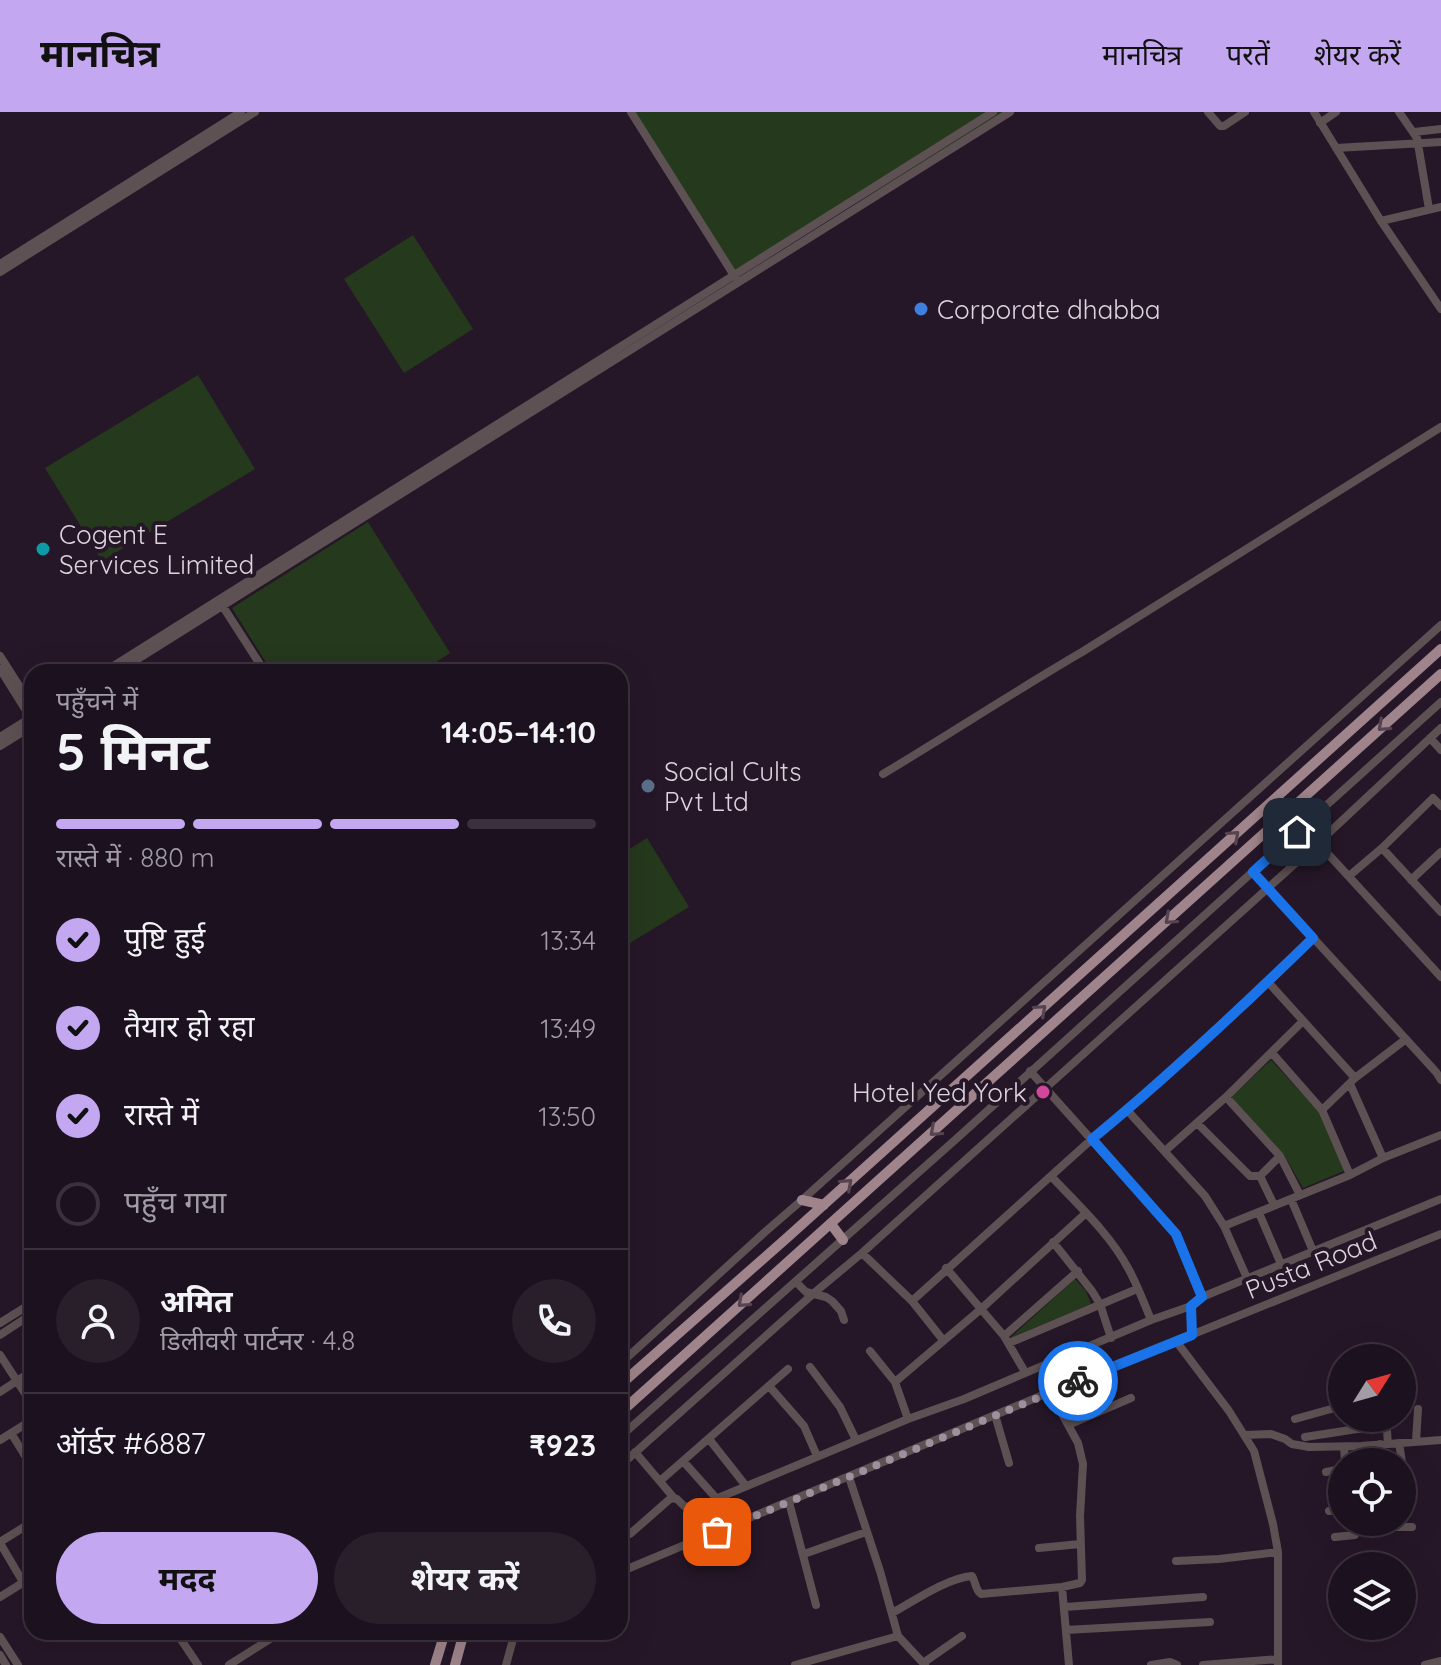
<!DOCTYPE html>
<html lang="hi">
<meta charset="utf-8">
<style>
:root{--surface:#1c111e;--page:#291f2b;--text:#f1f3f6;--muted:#a09da4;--line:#3a313c;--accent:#c4a7f1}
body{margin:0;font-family:Quicksand,"Noto Sans Devanagari",sans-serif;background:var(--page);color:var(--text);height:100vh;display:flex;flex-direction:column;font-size:30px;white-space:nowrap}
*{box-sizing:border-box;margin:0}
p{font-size:26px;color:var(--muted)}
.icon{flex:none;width:44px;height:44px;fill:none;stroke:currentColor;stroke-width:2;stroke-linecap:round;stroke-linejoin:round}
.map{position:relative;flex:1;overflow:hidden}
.panel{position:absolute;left:24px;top:552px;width:604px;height:976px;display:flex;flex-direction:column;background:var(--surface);border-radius:24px;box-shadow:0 8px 32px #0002,0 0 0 2px var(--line)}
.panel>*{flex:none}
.needle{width:52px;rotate:53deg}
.controls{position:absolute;left:1328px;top:1232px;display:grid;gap:16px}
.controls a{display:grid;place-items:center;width:88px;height:88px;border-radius:50%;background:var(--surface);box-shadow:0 8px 32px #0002,0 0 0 2px var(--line);font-size:40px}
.pin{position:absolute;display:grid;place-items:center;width:68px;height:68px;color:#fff;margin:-34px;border-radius:16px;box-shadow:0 4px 12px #0006}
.courier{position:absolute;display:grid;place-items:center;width:80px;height:80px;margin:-40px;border:6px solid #1a73e8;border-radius:50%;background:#fff;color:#222;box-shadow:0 2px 10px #0007}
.summary em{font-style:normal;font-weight:700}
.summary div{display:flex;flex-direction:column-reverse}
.summary{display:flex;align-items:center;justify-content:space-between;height:136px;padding:0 32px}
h1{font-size:52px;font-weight:700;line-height:60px}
.bar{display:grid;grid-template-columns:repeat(4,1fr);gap:12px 8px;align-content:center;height:96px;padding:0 32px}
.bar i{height:10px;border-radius:6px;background:var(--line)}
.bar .on{background:var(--accent)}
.bar p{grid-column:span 4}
.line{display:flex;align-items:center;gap:20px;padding:0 32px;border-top:2px solid var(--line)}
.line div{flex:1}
.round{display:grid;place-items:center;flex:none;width:84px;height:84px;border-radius:42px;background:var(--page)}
ol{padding:0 32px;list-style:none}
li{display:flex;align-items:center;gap:24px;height:88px}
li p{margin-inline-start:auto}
li .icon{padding:8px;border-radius:50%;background:var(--accent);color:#111;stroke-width:4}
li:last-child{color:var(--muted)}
li i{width:44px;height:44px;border:4px solid var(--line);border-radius:50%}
.button{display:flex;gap:16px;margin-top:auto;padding:16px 32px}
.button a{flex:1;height:92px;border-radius:48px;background:var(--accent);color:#111;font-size:32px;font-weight:700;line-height:92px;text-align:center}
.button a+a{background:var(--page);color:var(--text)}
header{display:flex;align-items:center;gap:48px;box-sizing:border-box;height:112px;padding:0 40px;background:var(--accent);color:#111}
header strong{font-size:38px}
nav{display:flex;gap:44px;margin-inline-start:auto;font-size:28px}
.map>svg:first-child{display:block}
</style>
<header>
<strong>मानचित्र</strong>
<nav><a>मानचित्र</a><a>परतें</a><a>शेयर करें</a></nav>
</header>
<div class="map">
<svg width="1441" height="1553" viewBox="0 0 1441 1553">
<rect width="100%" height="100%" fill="#261728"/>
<!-- green -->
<path fill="#25391d" d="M631,0h379l-276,163z
M413,123l60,94 -69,44 -60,-94z
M198,263l57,94 -153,92 -57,-93z
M368,410l82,131 -29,19h-149l-40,-64z
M647,726l42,69 -69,42v-94z
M1271,948l50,54 23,57 -41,17 -19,-33 -53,-58z
M1075,1167l11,12 5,13 -81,34z"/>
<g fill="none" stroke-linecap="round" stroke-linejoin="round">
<!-- minor -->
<path stroke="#5e5154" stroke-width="8" d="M631,0l104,165
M1208,0l12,14h4l21,-14
M1314,0l67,109 60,88
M1399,0l18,26 12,71
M1320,11l16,-11
M1414,20l27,-3
M1336,36l105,-6
M1381,109l60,-14
M0,152l241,-152
M0,160l255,-160
M220,490l45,70
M0,544l32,50
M0,557l32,51
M104,560l889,-560
M117,560l893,-560
M0,625l32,-20
M1430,626l11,12
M0,634l32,-20
M883,662c67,-40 132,-83 199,-122l359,-225
M1318,731l123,134
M1382,736l59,64
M1253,760l183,200 5,8
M1349,764l33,-28 51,-50 8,8
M1411,768l30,-28
M1268,870l87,96
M1272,941l50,57 28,65
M1030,959l146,163 26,63
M1350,972l33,74
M1226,985l54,59 20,39
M1127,998l78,86 19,30 23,52
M1322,998l33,-32 51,-39
M1197,1011l53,53h10l20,-20
M1165,1039l61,-54 77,-76
M1051,1064c27,29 58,57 77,92 9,16 16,35 23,52
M1260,1064l14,29
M1291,1087l22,52
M1259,1101l22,51
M1224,1114l126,-51 33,-17 58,-23
M1053,1130l39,49 8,13 11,34
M862,1141l50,48 31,39
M946,1156l58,68 21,36
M796,1170l10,10 20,5 6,4 9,10 3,9
M912,1189l180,-162 35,-29 141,-128 45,-44
M0,1211l32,-20
M0,1223l32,-21
M1192,1223l-1,-29 11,-9 239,-98
M1004,1224l74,-65
M1176,1229l53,70 25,40 19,73 5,28v113
M1009,1231l128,-54
M870,1239l25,31 13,37
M0,1243l32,49
M620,1252l145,-132 37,-32 639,-575
M810,1255l30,40 16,33
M895,1270l86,-73 105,-96
M769,1274l35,40 13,30
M0,1280l32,-21
M995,1303l14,48
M1386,1306l2,26
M1295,1307l47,-13
M1068,1313l63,-27
M11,1321l21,34
M1245,1323l26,-1 14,5 7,5 17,3 52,-1 80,-6
M620,1325l335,-297 486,-438
M1305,1325l52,-8 30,-1
M709,1327l37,47
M0,1328l32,-20
M1416,1329l2,-32
M1399,1331l3,19
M1380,1332v18
M1366,1334v16
M1344,1335l1,15
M635,1340l39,46
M683,1349l33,37
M1402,1353l2,12 -2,3
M620,1354l194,-173 48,-40 456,-410 123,-115
M1326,1360l16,-3
M849,1365l31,94 18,65 27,29
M660,1369l128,-112
M789,1390l27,103
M1402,1394h7
M1329,1399l13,-2
M1369,1410l2,4 2,1h39
M620,1422h10l41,-36 6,1 7,7 10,2 214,-89 56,-20 187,-79 40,-14
M1335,1425l20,-2 2,-4v-9
M0,1430l32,-20
M0,1431l23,39
M1039,1436l41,-4
M804,1442l62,-22
M1176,1449l43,-2 59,-7
M620,1460l430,-180 391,-158
M1062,1475l7,78
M0,1485l32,-20
M1065,1495l138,-10
M892,1501c22,-12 55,-35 80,-37 4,6 3,14 9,18l81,-7 18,-4 2,-3 -2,-64 3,-52 -5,-21 -28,-51
M1066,1518l144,-8
M176,1520l22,33
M0,1525l18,28
M0,1543l6,10
M923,1551l39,-27
M229,1553l52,-33
M506,1553l9,-33
M795,1553l103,-29
M1151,1553l19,-3 7,3
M1203,1553l75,-6
M1425,1553l16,-4"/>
<!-- major -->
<path stroke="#9f858b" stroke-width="10" d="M802,1088l22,5
M831,1112l12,16
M620,1273l169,-149 652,-587
M620,1301l821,-739
M435,1553l10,-33
M455,1553l9,-33"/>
</g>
<!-- one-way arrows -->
<defs><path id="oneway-chevron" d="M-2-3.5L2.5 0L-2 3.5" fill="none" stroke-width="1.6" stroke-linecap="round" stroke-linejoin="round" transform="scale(2)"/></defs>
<g stroke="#564350">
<use href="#oneway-chevron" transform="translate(1383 614) rotate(138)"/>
<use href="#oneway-chevron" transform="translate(1234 724) rotate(-42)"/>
<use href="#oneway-chevron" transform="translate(1170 807) rotate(138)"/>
<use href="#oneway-chevron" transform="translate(1041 898) rotate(-42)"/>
<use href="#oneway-chevron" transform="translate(935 1019) rotate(138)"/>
<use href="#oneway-chevron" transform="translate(847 1072) rotate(-42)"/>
<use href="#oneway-chevron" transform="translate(743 1190) rotate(138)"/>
</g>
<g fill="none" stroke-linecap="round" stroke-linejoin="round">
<!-- done -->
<path stroke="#9d919e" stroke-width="8" stroke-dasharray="0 14.4" d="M717,1420l361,-151"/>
<!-- route -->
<path stroke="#1a73e8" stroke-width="10" d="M1078,1269l114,-46 -1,-29 11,-9 -26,-63 -84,-95c77,-63 150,-132 221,-201l-60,-66 44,-40"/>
</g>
<!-- markers -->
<circle fill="#3f7fe0" stroke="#261728" stroke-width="3" cx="921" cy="197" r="8"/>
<circle fill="#0f9aa8" stroke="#261728" stroke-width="3" cx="43" cy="437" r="8"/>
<circle fill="#5c6f8a" stroke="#261728" stroke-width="3" cx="648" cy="674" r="8"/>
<circle fill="#d1479c" stroke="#261728" stroke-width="3" cx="1043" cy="980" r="8"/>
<g text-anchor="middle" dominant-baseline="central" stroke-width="8" stroke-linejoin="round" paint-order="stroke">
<!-- poi labels -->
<g font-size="26" fill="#ddd3de" stroke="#261728" text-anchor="start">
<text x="937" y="197">Corporate dhabba</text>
<text x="59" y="422">Cogent E<tspan x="59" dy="30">Services Limited</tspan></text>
<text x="664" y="659">Social Cults<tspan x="664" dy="30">Pvt Ltd</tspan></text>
<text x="1027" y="980" text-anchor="end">Hotel Yed York</text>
</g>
<!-- street labels -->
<g font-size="26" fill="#ddd3de" stroke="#261728">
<text transform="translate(1311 1153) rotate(-22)">Pusta Road</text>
</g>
</g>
</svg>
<div class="controls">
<a><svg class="needle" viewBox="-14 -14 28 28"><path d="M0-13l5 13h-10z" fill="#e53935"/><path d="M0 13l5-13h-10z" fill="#a09da4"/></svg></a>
<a><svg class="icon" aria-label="locate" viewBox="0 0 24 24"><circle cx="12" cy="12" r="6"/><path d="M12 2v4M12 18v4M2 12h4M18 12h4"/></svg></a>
<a><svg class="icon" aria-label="layers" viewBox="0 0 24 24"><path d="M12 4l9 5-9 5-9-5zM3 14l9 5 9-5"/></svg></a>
</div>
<div class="pin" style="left:717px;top:1420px;background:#ea580c"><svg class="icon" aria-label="bag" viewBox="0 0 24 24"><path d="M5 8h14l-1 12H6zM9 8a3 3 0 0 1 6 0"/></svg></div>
<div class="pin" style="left:1297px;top:720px;background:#1f2937"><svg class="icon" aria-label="home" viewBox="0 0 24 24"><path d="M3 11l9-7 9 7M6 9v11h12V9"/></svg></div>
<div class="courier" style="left:1078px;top:1269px"><svg class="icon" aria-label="bike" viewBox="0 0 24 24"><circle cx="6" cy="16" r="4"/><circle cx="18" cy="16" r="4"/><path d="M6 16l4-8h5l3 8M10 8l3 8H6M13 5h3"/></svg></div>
<section class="panel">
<div class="summary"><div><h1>5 मिनट</h1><p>पहुँचने में</p></div><em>14:05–14:10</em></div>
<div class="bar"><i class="on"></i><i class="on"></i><i class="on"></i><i></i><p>रास्ते में · 880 m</p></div>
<ol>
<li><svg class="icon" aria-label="check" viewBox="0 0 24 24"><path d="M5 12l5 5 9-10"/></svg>पुष्टि हुई<p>13:34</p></li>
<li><svg class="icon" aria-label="check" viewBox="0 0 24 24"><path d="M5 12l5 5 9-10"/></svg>तैयार हो रहा<p>13:49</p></li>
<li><svg class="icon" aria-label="check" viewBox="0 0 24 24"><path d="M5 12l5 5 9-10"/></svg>रास्ते में<p>13:50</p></li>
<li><i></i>पहुँच गया</li>
</ol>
<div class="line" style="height:144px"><a class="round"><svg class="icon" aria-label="person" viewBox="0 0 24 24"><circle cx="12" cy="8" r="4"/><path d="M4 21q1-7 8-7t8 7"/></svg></a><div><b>अमित</b><p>डिलीवरी पार्टनर · 4.8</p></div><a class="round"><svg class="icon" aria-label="phone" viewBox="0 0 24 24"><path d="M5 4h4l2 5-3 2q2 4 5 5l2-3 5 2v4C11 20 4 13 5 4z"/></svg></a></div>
<div class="line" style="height:104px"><div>ऑर्डर #6887</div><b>₹923</b></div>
<div class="button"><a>मदद</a><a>शेयर करें</a></div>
</section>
</div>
